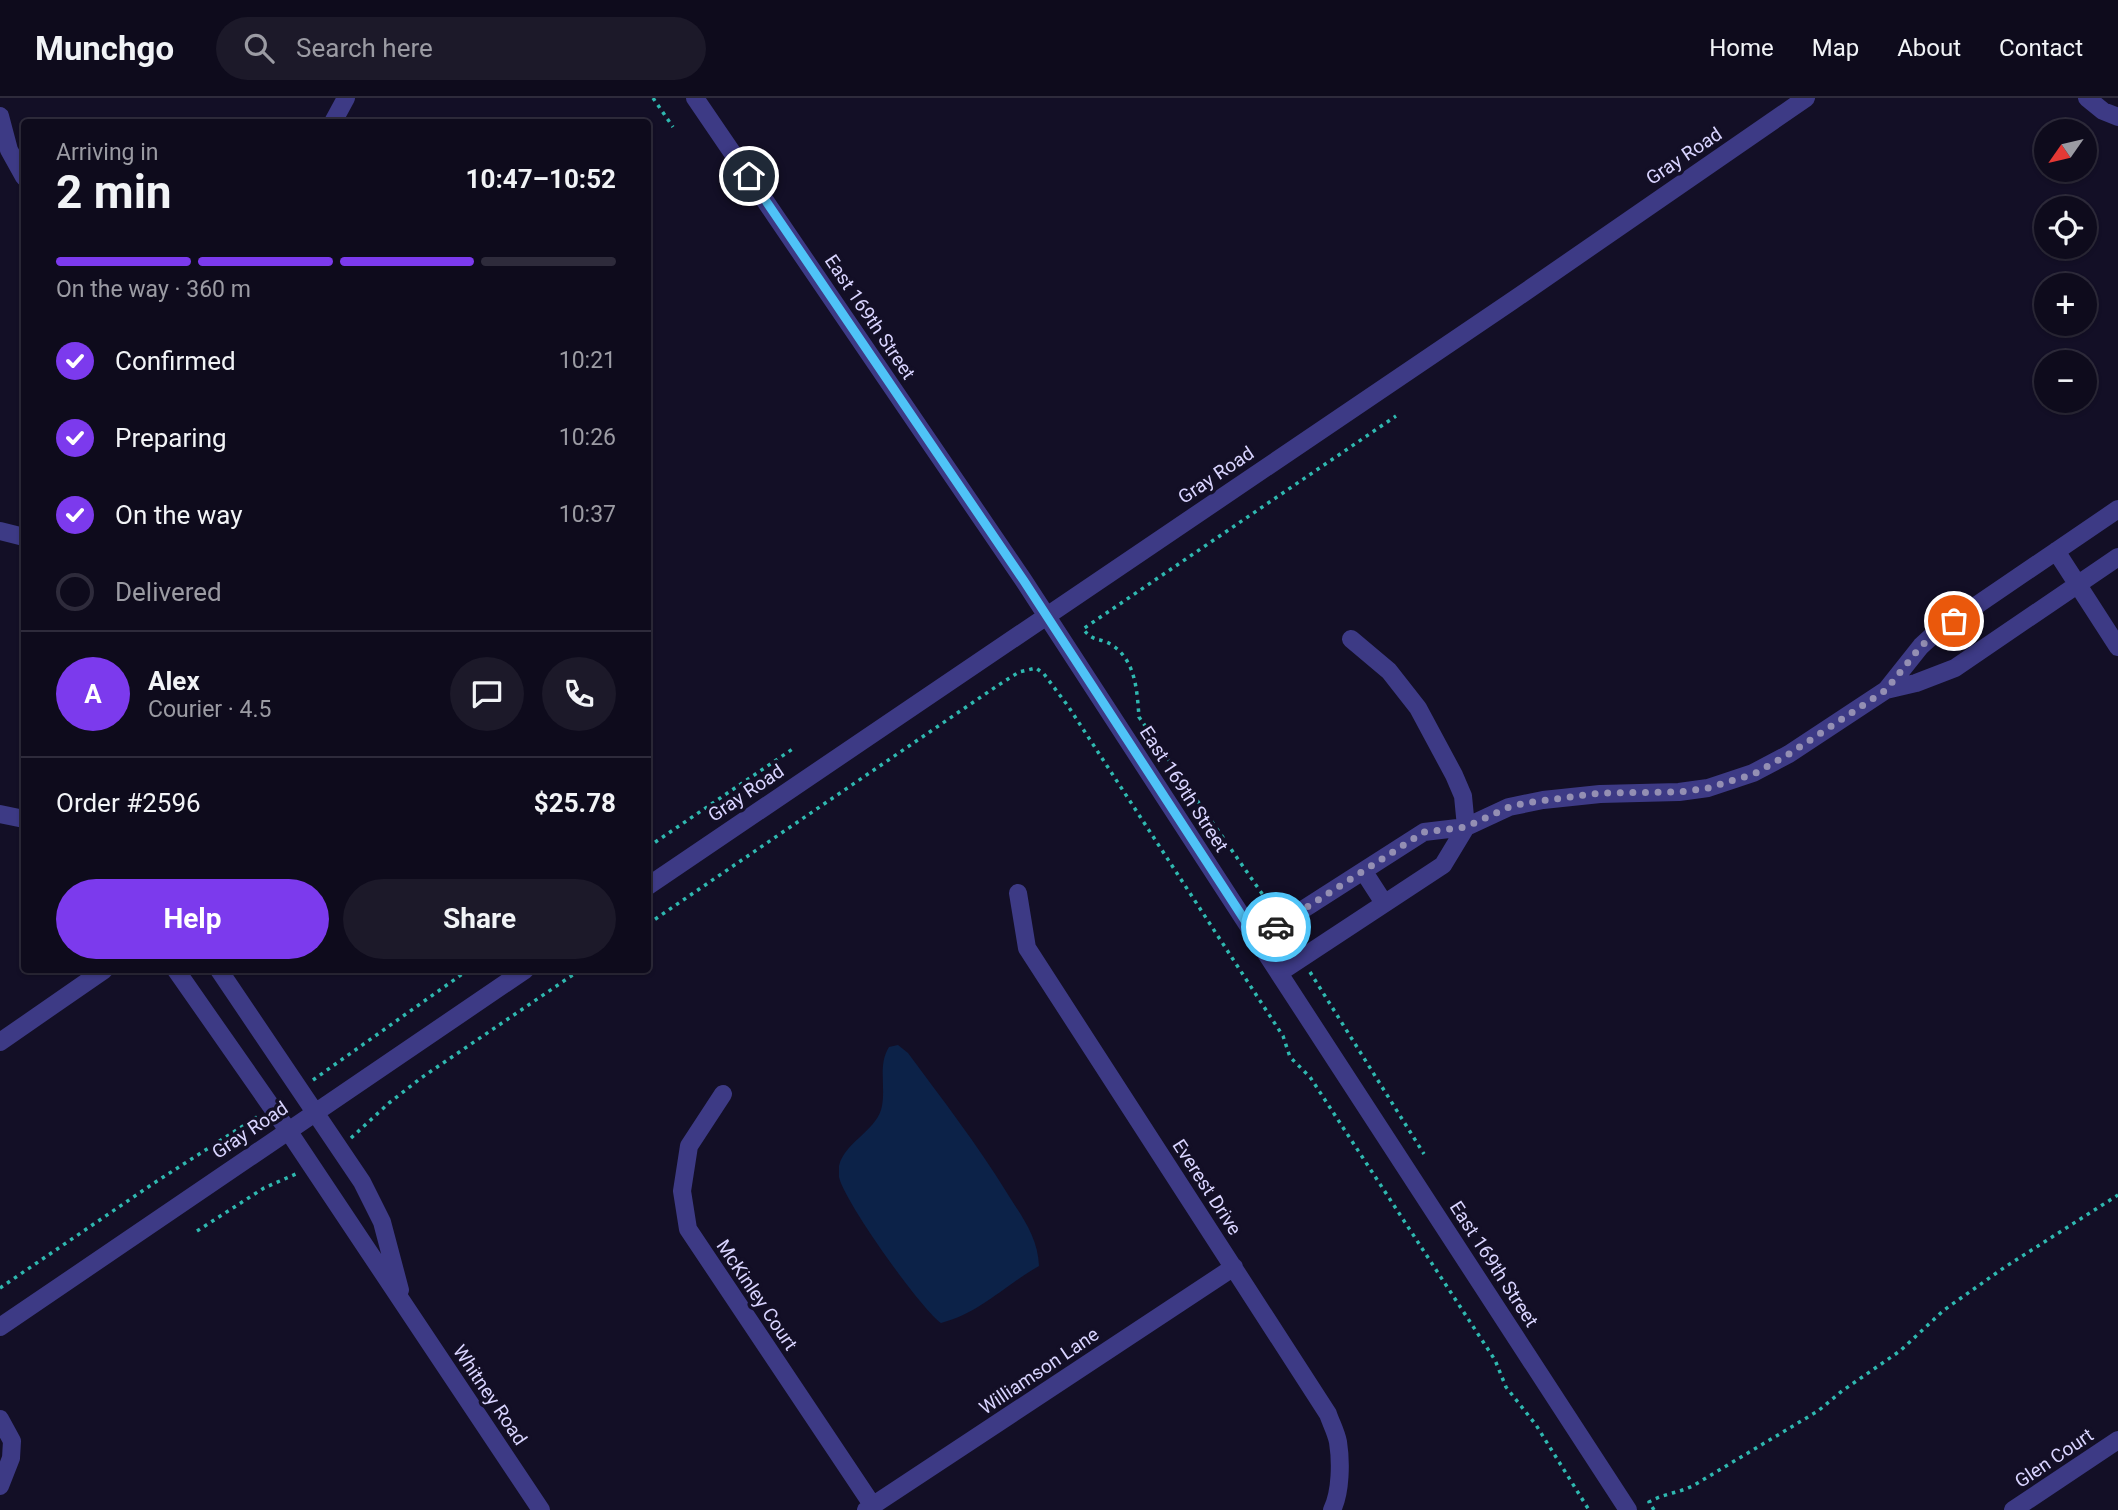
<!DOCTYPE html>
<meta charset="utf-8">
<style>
:root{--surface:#0e0b1c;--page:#1c1929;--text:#f1f3f6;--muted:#9b9ba3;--line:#2e2b3b;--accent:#7c3aed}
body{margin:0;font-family:Roboto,sans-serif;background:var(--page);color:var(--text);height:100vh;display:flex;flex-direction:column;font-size:26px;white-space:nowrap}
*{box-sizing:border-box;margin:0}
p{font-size:23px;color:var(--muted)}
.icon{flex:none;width:38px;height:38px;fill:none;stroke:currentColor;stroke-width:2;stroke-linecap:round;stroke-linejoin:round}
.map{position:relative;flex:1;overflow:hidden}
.sheet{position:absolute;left:21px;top:21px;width:630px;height:854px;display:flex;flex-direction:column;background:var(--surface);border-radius:7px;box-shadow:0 2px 5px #0004,0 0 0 2px var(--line)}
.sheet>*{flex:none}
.needle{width:46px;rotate:236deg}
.controls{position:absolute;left:2034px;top:21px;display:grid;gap:14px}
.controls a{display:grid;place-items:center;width:63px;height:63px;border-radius:50%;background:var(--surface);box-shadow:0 2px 5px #0004,0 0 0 2px var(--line);font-size:35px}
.pin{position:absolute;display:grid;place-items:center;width:60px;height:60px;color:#fff;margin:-30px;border:4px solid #fff;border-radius:50%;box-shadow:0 2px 7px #0007}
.courier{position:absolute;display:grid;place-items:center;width:70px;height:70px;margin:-35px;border:5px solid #4fc3f7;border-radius:50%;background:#fff;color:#222;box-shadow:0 2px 9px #0007}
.overview em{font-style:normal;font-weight:700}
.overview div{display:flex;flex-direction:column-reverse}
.overview{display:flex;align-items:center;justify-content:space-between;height:119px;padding:0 35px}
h1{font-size:46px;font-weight:700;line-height:52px}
.bar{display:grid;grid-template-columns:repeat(4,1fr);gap:10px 7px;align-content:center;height:84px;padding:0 35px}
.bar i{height:9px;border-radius:5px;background:var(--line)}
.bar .selected{background:var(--accent)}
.bar p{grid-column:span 4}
.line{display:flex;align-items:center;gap:18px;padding:0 35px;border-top:2px solid var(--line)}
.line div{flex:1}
.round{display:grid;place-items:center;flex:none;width:74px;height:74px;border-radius:37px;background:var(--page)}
ol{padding:0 35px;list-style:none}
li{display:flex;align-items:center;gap:21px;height:77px}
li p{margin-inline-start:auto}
li .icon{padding:7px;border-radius:50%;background:var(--accent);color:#fff;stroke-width:4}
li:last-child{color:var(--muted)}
li i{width:38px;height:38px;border:4px solid var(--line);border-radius:50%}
.primary-button{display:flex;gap:14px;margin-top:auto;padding:14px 35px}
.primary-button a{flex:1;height:80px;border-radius:42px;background:var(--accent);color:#fff;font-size:28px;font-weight:700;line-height:80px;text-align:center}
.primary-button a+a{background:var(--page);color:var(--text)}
header{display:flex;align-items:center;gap:42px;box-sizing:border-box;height:98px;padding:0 35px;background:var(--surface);border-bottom:2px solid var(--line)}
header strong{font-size:33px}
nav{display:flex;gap:38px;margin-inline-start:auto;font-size:24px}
.search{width:490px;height:63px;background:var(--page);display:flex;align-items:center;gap:18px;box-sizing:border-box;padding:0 24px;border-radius:38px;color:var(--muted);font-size:26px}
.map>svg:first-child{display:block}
</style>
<header>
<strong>Munchgo</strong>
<div class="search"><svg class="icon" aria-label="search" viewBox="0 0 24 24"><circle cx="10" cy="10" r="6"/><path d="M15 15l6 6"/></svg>Search here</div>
<nav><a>Home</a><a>Map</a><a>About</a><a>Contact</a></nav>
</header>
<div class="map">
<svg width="2118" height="1412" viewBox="0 0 2118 1412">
<rect width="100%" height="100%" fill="#130f26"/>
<!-- water -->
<path fill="#0c2248" d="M898,947l10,8c34,46 69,91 99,140 15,24 31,44 32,73 -34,19 -59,47 -98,57 -21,-15 -97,-122 -102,-146 0,-1 0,-10 0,-11 5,-23 35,-34 42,-56 6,-21 -4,-44 8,-63z"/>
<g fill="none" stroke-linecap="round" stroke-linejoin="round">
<!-- path -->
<path stroke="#2fb8b0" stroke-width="3.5" stroke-dasharray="3.5 5" stroke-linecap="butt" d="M653,0l20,29
M648,749l146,-99
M1272,810l-133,-191c-2,-26 -3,-56 -27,-72 -12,-8 -18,-2 -29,-16l313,-213
M648,826l349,-238 22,-14 17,-4 8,6 24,32 215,330 7,21 20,20 185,283 11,27 30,38 53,85
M1310,874l114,182
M313,982l155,-110
M351,1040l38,-35 32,-25 159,-108
M197,1133l67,-43 34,-15
M0,1190l154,-105 103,-66
M1654,1412l-5,-8c15,-9 32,-9 47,-18l122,-73 24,-20 58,-40 44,-41 61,-43 113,-72"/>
<!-- minor -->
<path stroke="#3d3a85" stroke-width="18" d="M695,0l329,483 604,929
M2087,0l16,13 15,6
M0,18l9,34 15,27
M333,24l13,-24
M0,433l24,6
M2056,453l62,96
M1886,592l30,-7 39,-15 163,-111
M0,716l24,5
M1364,774l20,31
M648,788l864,-585 294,-203
M1018,795l9,55 301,466c3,9 8,18 10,28 3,19 3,50 -6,68
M1257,841l167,-107 42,-5 43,-20 34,-7 57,-6 79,-2 29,-4 45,-15 36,-19 97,-64 35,-44 12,-11 185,-126
M176,872l111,159 254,381
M219,872l143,212 20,40 18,68
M1279,875l164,-108 23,-38 -3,-31 -9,-21 -36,-67 -29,-37 -38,-32
M0,944l104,-72
M723,996l-34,52 -7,45 6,38 185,277
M0,1229l525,-357
M0,1321l12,22 -1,17 -11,28
M866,1412l368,-243
M2013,1412l105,-70"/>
</g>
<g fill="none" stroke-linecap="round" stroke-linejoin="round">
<!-- done -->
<path stroke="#948fb3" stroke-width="7" stroke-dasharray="0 12.6" d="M1276,829l148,-95 42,-5 43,-20 16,-4 75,-10 79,-1 29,-4 46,-14 35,-20 97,-64 35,-44 33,-25"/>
<!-- route -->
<path stroke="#4fc3f7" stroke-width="9" d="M749,78l275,405 233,358 19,-12"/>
</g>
<g text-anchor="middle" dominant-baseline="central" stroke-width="7" stroke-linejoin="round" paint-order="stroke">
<!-- street labels -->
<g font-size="19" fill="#d9d4ff" stroke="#130f26">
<text transform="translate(1684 58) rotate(-34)">Gray Road</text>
<text transform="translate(870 219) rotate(56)">East 169th Street</text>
<text transform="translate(1216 377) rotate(-34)">Gray Road</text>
<text transform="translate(1184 691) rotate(57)">East 169th Street</text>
<text transform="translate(746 695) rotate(-34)">Gray Road</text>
<text transform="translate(250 1032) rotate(-34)">Gray Road</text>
<text transform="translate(1207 1089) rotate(57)">Everest Drive</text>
<text transform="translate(1494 1166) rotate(57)">East 169th Street</text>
<text transform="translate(757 1197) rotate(56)">McKinley Court</text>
<text transform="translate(1039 1273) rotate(-34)">Williamson Lane</text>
<text transform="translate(490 1297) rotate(56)">Whitney Road</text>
<text transform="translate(2054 1360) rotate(-34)">Glen Court</text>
</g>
</g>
</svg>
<div class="controls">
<a><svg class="needle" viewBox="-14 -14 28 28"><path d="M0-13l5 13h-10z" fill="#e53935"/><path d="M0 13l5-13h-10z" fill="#9b9ba3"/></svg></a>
<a><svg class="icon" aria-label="locate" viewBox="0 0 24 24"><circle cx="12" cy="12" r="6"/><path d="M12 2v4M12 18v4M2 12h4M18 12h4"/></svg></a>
<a>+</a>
<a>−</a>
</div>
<div class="pin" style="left:1954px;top:523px;background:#ea580c"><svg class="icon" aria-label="bag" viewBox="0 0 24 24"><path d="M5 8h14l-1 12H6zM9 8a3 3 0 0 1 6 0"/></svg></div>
<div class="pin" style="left:749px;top:78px;background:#1f2937"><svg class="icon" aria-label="home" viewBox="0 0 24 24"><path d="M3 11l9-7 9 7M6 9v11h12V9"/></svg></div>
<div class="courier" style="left:1276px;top:829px"><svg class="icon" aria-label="car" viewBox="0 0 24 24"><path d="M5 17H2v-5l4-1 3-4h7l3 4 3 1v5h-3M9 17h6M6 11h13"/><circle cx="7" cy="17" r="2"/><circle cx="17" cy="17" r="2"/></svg></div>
<section class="sheet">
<div class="overview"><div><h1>2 min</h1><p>Arriving in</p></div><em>10:47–10:52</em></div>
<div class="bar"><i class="selected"></i><i class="selected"></i><i class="selected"></i><i></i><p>On the way · 360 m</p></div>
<ol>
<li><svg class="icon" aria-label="check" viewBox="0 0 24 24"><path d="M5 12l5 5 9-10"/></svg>Confirmed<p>10:21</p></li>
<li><svg class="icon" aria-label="check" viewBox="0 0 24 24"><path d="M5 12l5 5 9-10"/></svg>Preparing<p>10:26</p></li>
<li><svg class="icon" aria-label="check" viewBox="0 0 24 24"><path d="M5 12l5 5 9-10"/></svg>On the way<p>10:37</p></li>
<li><i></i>Delivered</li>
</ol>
<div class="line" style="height:126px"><b class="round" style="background:var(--accent);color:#fff">A</b><div><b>Alex</b><p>Courier · 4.5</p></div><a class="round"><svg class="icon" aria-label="chat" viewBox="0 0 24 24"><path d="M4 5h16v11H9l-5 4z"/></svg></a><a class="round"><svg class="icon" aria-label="phone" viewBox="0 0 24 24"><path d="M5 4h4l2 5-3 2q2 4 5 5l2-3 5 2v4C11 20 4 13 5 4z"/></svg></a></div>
<div class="line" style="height:91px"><div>Order #2596</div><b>$25.78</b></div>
<div class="primary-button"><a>Help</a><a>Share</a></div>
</section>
</div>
